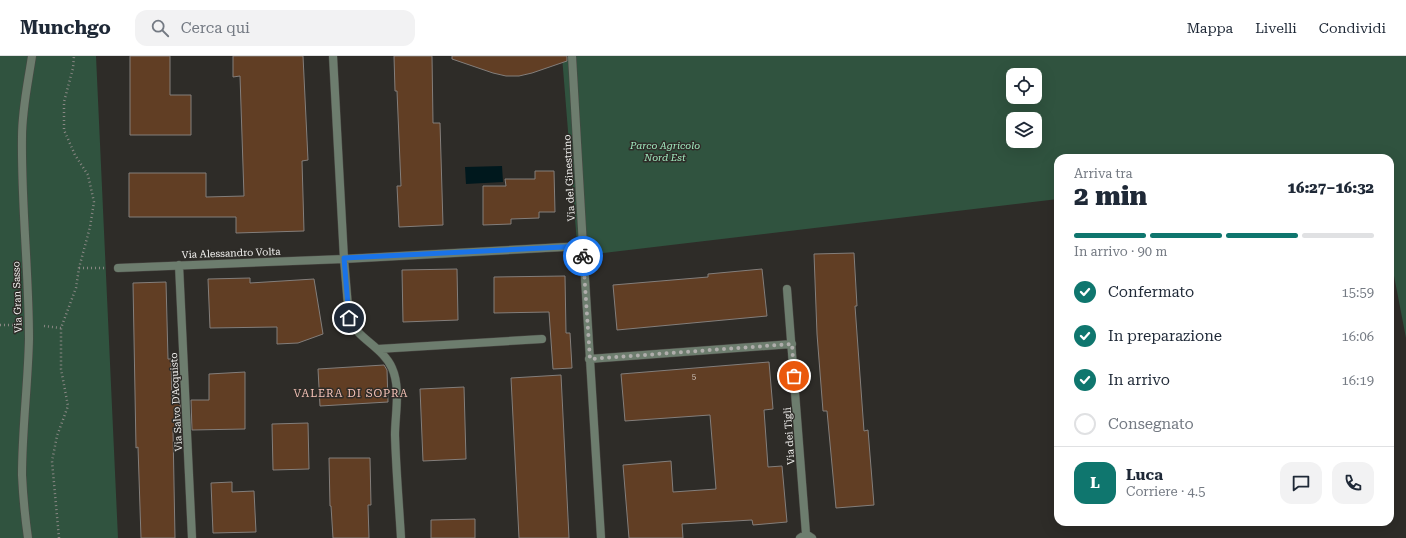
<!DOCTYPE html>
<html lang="it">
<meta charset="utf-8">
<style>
:root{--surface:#fff;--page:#f2f2f3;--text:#1f2937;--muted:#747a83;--line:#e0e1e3;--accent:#0f766e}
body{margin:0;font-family:"Roboto Serif",serif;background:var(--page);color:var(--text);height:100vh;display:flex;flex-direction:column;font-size:15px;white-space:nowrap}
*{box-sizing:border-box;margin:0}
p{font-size:13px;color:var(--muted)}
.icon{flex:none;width:22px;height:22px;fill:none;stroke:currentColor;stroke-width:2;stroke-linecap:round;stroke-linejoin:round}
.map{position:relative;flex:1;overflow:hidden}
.panel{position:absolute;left:1054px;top:98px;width:340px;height:372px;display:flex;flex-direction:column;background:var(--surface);border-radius:12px;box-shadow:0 4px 16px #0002}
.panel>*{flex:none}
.tools{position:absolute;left:1006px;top:12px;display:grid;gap:8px}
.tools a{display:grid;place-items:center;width:36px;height:36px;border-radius:8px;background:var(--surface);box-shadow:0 4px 16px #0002;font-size:20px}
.pin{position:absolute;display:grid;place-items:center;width:34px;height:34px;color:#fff;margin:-17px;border:2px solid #fff;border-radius:50%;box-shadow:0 1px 4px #0007}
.courier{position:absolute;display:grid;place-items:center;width:40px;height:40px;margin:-20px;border:3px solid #1a73e8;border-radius:50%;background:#fff;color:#222;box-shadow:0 1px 5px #0007}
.overview em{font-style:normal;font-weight:800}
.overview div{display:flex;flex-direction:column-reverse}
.overview{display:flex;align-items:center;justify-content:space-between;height:68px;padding:0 20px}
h1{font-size:26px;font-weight:800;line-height:30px}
.bar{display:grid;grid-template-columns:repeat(4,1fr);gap:6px 4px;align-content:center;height:48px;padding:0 20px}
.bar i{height:5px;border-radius:3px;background:var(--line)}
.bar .current{background:var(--accent)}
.bar p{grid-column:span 4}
.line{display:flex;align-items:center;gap:10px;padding:0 20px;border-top:1px solid var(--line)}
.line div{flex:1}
.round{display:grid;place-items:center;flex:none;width:42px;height:42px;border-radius:12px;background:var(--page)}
ol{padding:0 20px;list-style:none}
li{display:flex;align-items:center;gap:12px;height:44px}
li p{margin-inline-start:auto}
li .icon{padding:4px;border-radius:50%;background:var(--accent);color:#fff;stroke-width:4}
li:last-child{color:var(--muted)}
li i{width:22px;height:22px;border:2px solid var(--line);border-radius:50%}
header{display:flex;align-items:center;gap:24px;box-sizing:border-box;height:56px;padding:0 20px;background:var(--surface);border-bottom:1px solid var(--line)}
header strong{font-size:19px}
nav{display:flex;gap:22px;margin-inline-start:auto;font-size:14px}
.search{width:280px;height:36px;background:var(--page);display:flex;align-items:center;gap:10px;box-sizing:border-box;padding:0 14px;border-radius:12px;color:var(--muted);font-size:15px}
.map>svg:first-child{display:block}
</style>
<header>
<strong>Munchgo</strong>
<div class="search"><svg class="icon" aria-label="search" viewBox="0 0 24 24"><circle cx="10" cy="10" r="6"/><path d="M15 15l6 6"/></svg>Cerca qui</div>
<nav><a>Mappa</a><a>Livelli</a><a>Condividi</a></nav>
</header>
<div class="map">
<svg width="1406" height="482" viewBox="0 0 1406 482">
<rect width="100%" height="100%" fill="#2e2c28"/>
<!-- green -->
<path fill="#30533f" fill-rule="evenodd" d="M0,0h96l22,482h-118z
M562,0h844v282l-16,-83v-97h-332v41l-480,57zM1013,19h22v22h-22zM1013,63h22v22h-22z"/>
<!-- water -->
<path fill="#00181d" d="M502,110l1,16 -37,2 -1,-17z"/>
<!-- building -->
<path fill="#613e24" stroke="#837e7b" d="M130,0h40v39h21v40h-61z
M233,0h70l5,104 -6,1 2,70 -68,2v-16h-107v-44h77v24l38,-1 -4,-120 -7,1z
M394,0h38l1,67h7l3,102 -44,2 -2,-41h4l-4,-95h-2z
M452,0h115v5l-35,12 -13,3h-13l-13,-3 -41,-14z
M535,115h19l1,41h-16v6l-28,1v5l-28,1v-39h23l-1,-7h30z
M854,197l3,53h-2l9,125 4,-1 6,75 -38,3 -9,-97h-4l-6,-77 -3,-80z
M457,213l1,51 -55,2 -1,-52z
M762,213l5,47 -150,14 -4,-45 95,-8v-3z
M565,220l1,57h4l2,35 -19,1 -4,-57 -55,1v-36z
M250,222v5l64,-4 9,55 -25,9 -21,1v-17l-67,1 -2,-49z
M166,226l2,77h3l1,41h8l1,30h-8l2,108h-34l-3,-91 -2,1 -3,-165z
M769,306l4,47 -9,1 4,57 14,-1 5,56 -34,3 -1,-5 -70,4 1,14h-54l-6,-73 48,-4 2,31 43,-3 -6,-74 -85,6 -4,-47z
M384,309l3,5 1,32 -68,4 -2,-37z
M245,316v57l-53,1 -1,-30h18v-26z
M561,319l8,163h-50l-8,-160z
M464,331l2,72 -43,2 -3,-72z
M308,367l1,46 -36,1 -1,-46z
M329,402h41l1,47h-3l1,33h-36l-2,-32h-1z
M232,426v10l22,-1 2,41 -43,1 -2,-50z
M475,463v19h-44v-18z"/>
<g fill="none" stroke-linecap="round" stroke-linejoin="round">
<defs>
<path id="minor" d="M333,0l11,203 5,59c7,20 34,29 43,50 9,20 3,46 3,67 1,34 4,69 6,103
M572,0l11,190 18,292
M179,209l13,273
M118,212l226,-9 239,-13
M787,233l19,245
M378,293l164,-10
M589,303l203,-15
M28,482c-3,-21 -5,-42 -6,-63 0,-45 6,-91 7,-136 0,-67 -8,-135 -7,-202 0,-28 6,-54 10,-81
M800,482l6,-4 6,4"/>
</defs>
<!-- minor casing -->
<use href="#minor" stroke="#4a4844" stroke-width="9"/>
<!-- path -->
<path stroke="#898784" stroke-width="2.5" stroke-dasharray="1 3" stroke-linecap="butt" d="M79,212h25
M0,269h13
M44,270l17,2
M59,482l-7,-77 5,-25 11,-30 -7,-37v-41l15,-40 3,-20 11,-41 4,-25 -6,-27 -13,-20 -11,-25v-28l9,-34 1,-12"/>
<!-- minor -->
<use href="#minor" stroke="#6d7d6e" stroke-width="8"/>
</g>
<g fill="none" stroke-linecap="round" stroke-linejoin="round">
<!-- done -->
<path stroke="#afadab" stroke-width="4" stroke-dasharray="0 7.2" d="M583,200l7,103 202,-15 2,32"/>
<!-- route -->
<path stroke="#1a73e8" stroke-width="5" d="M349,262l-5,-60 239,-12v10"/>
</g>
<g text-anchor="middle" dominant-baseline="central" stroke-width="3" stroke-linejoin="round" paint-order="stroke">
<!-- number labels -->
<g font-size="8" fill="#cfc6be">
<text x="694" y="320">5</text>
</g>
<!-- park labels -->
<g font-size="10" font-style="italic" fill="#a2ebc0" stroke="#2e2c28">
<text x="665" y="89">Parco Agricolo<tspan x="665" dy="12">Nord Est</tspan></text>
</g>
<!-- street labels -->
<g font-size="10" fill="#f4f3f1" stroke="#2e2c28">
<text transform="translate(569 122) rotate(-93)">Via del Ginestrino</text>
<text transform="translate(231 197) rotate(-2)">Via Alessandro Volta</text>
<text transform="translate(17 241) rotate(-92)">Via Gran Sasso</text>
<text transform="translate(176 346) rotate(-93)">Via Salvo D'Acquisto</text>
<text transform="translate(789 380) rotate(-94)">Via dei Tigli</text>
</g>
<!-- neighbourhood labels -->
<g font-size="11" letter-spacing="1" fill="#f6c3b8" stroke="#2e2c28">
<text x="351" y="337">VALERA DI SOPRA</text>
</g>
</g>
</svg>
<div class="tools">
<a><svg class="icon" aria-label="locate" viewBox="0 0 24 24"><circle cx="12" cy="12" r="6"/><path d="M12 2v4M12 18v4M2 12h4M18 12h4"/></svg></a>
<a><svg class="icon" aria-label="layers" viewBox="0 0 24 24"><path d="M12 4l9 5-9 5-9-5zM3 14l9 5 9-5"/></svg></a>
</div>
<div class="pin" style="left:794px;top:320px;background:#ea580c"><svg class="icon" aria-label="bag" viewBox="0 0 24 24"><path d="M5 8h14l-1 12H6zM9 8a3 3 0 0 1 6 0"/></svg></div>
<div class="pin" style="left:349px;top:262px;background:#1f2937"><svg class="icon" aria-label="home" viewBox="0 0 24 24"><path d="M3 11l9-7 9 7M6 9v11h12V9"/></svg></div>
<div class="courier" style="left:583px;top:200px"><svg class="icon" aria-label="bike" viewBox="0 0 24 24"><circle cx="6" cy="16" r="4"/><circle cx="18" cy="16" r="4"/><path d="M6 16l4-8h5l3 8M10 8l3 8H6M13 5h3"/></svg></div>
<section class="panel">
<div class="overview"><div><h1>2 min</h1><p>Arriva tra</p></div><em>16:27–16:32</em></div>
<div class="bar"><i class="current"></i><i class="current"></i><i class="current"></i><i></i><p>In arrivo · 90 m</p></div>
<ol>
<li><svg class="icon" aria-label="check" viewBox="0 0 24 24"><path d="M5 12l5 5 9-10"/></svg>Confermato<p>15:59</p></li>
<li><svg class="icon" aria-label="check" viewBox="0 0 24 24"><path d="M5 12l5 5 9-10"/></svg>In preparazione<p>16:06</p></li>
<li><svg class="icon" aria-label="check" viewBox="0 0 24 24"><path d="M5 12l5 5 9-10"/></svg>In arrivo<p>16:19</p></li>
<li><i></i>Consegnato</li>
</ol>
<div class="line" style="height:72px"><b class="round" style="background:var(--accent);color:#fff">L</b><div><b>Luca</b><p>Corriere · 4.5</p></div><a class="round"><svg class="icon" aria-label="chat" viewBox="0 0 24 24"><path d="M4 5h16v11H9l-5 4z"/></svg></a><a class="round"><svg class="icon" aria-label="phone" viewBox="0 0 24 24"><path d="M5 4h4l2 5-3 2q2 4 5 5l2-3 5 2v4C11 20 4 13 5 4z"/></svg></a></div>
</section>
</div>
